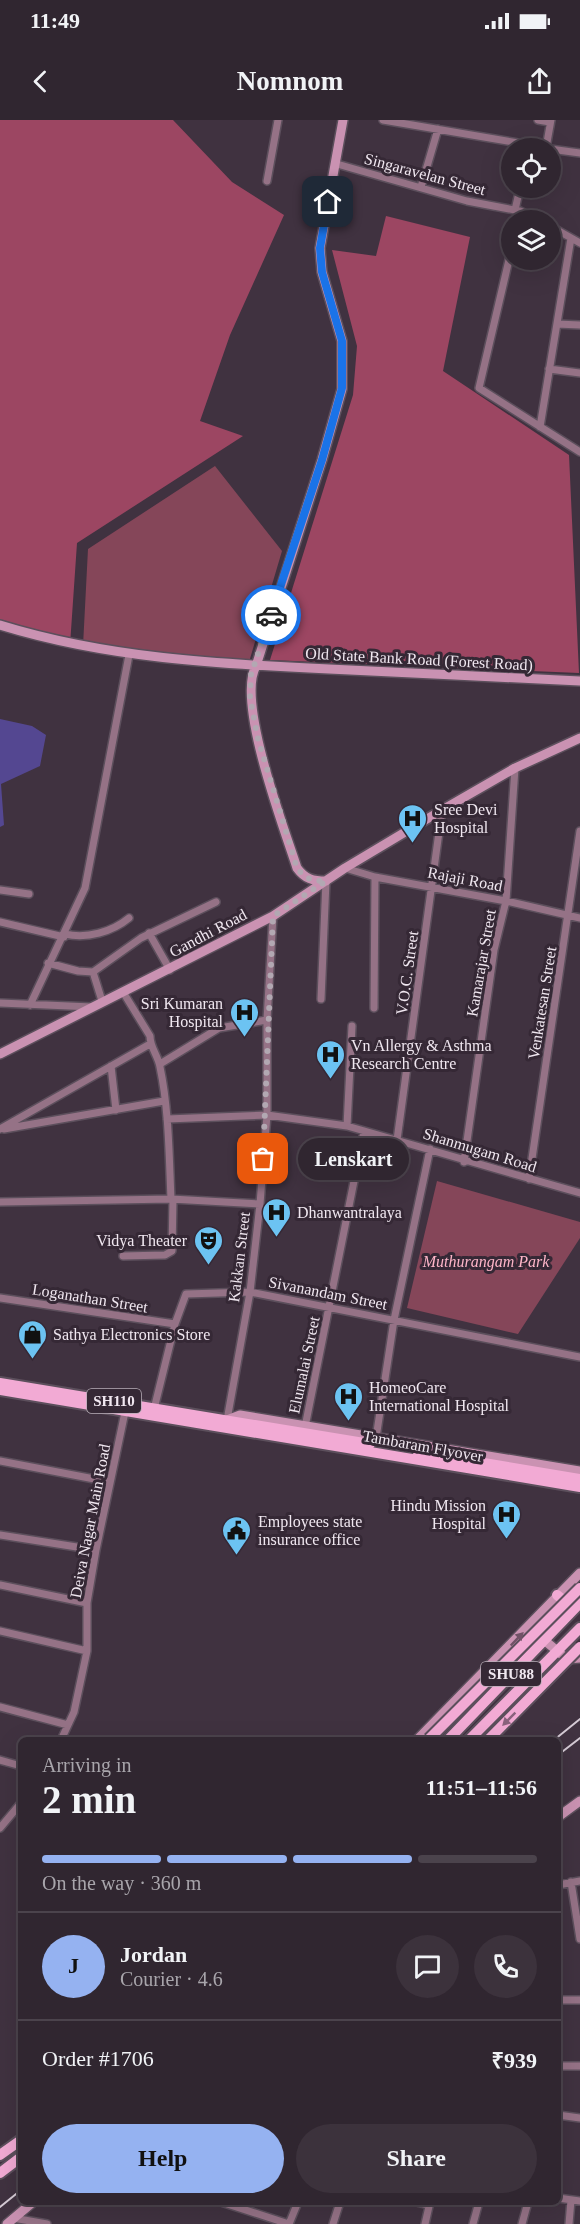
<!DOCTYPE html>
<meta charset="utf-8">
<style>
:root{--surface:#302630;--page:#3c323c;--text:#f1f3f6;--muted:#a8a5ab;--line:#4b434c;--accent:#95b2f1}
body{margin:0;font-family:Georgia,serif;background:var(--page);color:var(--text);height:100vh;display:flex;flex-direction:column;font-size:22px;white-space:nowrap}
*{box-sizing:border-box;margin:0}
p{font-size:20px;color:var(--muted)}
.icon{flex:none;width:33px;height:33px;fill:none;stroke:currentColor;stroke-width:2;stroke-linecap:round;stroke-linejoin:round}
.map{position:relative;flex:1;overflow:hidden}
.drawer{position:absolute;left:18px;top:1617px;width:543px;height:468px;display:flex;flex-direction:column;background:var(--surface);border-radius:9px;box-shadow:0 6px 24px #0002,0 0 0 2px var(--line)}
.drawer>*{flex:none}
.tools{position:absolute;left:501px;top:18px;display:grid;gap:12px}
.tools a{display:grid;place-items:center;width:60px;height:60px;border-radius:50%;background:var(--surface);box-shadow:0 6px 24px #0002,0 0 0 2px var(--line);font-size:30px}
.pin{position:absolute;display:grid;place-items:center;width:51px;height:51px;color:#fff;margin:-26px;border-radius:12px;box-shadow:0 3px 9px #0006}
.courier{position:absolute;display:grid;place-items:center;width:60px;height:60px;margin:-30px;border:4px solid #1a73e8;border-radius:50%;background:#fff;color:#222;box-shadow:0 2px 8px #0007}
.bubble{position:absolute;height:42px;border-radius:21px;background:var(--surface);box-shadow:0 6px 24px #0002,0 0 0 2px var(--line);font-size:20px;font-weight:700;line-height:42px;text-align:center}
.head em{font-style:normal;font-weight:700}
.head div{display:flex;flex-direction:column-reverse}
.head{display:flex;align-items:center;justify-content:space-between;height:102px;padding:0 24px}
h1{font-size:39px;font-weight:700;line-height:45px}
.bar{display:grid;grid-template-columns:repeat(4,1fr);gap:9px 6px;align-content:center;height:72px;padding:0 24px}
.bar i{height:8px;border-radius:4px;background:var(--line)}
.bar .on{background:var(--accent)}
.bar p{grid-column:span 4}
.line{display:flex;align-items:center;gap:15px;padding:0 24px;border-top:2px solid var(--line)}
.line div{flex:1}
.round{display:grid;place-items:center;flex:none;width:63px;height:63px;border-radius:32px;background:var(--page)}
.button{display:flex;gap:12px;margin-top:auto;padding:12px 24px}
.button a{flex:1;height:69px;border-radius:36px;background:var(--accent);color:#111;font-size:24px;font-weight:700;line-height:69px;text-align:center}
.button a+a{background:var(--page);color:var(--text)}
.status{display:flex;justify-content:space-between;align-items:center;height:42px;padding:0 30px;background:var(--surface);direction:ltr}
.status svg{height:16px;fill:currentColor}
header{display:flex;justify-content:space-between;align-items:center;height:78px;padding:0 24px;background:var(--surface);font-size:27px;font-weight:700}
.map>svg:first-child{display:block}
</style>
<div class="status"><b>11:49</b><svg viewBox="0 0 49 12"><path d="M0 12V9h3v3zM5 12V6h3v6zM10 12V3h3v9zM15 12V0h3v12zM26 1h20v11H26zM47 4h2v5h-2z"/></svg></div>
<header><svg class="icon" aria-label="back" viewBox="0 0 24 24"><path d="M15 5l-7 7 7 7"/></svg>Nomnom<svg class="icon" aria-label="share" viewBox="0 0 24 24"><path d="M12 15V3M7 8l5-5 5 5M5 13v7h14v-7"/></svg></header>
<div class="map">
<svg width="580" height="2104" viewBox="0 0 580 2104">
<rect width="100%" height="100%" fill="#403240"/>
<!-- green -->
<path fill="#854659" d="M215,346l67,85 -33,111 -166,-16 5,-97z
M437,1061l143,41v16l-62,96 -111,-26z"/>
<!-- forest -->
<path fill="#9c4662" d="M0,0h173l59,62 52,33 -54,120 -30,86 43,15 -166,107 -7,102 -70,-22z
M386,96l84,21 -27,134 126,84 10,218 -309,-13 83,-265 4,-49 -25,-96 44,6z"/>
<!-- water -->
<path fill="#544791" d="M0,599l32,7 14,9 -6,31 -39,18 3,41 -4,2z"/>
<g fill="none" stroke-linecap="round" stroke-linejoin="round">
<defs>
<path id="street" d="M383,0l165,28
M538,0l12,2
M546,28l5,-28
M550,29l30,4
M337,44l130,37 53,10 20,9
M267,61l11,-61
M421,67l17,-58
M515,90l5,-22
M518,100l2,-9
M550,106l30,17
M512,127l-33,141 101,64
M557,204l23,1
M549,249l31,4
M540,307l31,-189
M345,748l30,9 131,24 74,17
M0,770l29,4
M0,802l64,15
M149,813l21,37
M65,814c22,5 47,-2 64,-16
M48,843l30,8 15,1 48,-34 75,-36
M93,852l9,29
M123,872l27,44c0,12 8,19 10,31 9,43 9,88 11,132
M321,879l5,-118
M0,883l92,4
M30,885l55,-117 44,-233
M374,888l1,-131
M160,944l59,-36 48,-8
M111,946l5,44
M167,999l100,-4 80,11 233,67
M347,1006l5,-100
M0,1009l150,-85
M4,1009l160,-28
M397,1020l45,-330
M464,1042l30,-212 12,-49 9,-133
M529,1059l51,-348
M0,1082l171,-3 89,5
M123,1136l42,-1 7,-4 1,-52
M0,1178l175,26
M154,1289l21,-85 11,-30 64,-2 330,65
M227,1300l23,-128 10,-88 7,-89v-95l6,-104
M305,1307l59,-296
M376,1318l18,-118 36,-171
M0,1341l110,21
M0,1415l96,15
M0,1465l87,18
M0,1511l87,20
M0,1587l68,18
M61,1620l13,-28 13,-61v-48l9,-53 29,-138
M0,1640l21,6
M0,1708l21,-25
M571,1762l9,57
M558,1765l22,-4
M558,1880h22
M558,1946h22
M558,1995l22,3
M558,2078l22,3
M221,2082l68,22
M416,2082l13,3
M13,2098l34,6
M289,2104l9,-22
M333,2104l7,-22
M425,2104l5,-22
M473,2104l6,-22
M522,2104l6,-22
M569,2104l2,-24"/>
<path id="secondary" d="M0,505c107,33 218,39 329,44 84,4 167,8 251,12
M326,761c-13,0 -21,-2 -29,-13 -13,-40 -61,-167 -41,-202l66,-206 20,-71v-48l-20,-69 -2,-24 23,-128
M0,934l273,-138 72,-48 97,-58 73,-42 65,-30
M227,1300l13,-5 340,56
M544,1520l23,19 13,-1
M417,1620l163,-167
M558,1697l22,-16
M7,2104l26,-22"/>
<path id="primary" d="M0,1263l370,61
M0,1270l580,97
M418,1332l162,27
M557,1475l15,12
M448,1620l132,-137
M469,1620l111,-112
M0,2035l21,-15
M0,2053l21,-16"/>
</defs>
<!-- street casing -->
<use href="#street" stroke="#5c4f5c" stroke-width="10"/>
<!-- secondary casing -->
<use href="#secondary" stroke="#5c4f5c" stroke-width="12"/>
<!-- primary casing -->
<use href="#primary" stroke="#5c4f5c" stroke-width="14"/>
<!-- street -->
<use href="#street" stroke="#957286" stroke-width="7"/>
<!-- secondary -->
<use href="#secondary" stroke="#ca92b2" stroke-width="9"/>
<!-- primary -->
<use href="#primary" stroke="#f2aad4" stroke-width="10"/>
<!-- rail -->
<path stroke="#d4cad4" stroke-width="2" d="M554,1620l26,-21
M558,1635l22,-17
M0,2087l21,-17"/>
<defs>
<path id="primary-bridge" d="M429,1619l151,-151
M488,1620l92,-93"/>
</defs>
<!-- primary-bridge casing -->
<use href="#primary-bridge" stroke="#5c4f5c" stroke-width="14" stroke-linecap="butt"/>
<!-- primary-bridge -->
<use href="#primary-bridge" stroke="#f2aad4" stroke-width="10"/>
</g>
<!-- one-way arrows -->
<defs><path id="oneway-solid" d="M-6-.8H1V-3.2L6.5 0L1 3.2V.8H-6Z" transform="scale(1.5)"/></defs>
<use fill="#715267" href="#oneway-solid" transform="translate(517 1519) rotate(-46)"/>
<use fill="#8a627d" href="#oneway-solid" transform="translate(509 1599) rotate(135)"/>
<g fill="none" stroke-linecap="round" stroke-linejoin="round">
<!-- done -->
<path stroke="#b2a8b2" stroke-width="6" stroke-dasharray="0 10.8" d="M263,1039l10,-243 53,-35c-13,0 -21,-2 -29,-13l-39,-129 -8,-42 1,-22 20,-60"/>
<!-- route -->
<path stroke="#1a73e8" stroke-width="8" d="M271,495l51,-155 20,-72v-47l-20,-69 -2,-24 8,-46"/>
</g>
<!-- icons -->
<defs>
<symbol id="hospital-pin" viewBox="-11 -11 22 30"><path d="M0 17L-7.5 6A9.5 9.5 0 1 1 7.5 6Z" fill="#6cc3f2" stroke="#352835"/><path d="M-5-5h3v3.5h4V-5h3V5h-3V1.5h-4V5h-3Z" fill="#111"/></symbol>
<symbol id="theatre-pin" viewBox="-11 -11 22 30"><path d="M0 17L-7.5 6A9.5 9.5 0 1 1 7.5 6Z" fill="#6cc3f2" stroke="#352835"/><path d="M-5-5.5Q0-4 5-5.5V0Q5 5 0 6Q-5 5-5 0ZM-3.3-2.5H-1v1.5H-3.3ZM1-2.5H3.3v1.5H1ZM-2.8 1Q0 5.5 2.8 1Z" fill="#111"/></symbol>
<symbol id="shop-pin" viewBox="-11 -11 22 30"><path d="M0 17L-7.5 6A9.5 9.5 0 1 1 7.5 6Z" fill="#6cc3f2" stroke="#352835"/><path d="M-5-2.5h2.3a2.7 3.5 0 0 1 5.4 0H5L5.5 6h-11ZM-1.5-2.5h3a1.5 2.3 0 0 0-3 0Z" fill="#111"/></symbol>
<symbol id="civic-pin" viewBox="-11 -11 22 30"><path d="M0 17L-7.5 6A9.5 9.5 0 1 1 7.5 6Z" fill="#6cc3f2" stroke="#352835"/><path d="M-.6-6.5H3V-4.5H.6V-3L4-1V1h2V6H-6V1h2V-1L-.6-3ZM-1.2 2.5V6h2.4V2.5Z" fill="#111"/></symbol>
</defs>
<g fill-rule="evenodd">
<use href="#hospital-pin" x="396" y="682" width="33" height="45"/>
<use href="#hospital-pin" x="228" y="876" width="33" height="45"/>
<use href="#hospital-pin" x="314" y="918" width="33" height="45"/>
<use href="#hospital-pin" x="260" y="1076" width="33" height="45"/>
<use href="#theatre-pin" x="192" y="1104" width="33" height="45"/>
<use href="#shop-pin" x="16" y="1198" width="33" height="45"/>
<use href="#hospital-pin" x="332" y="1260" width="33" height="45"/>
<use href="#hospital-pin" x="490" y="1378" width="33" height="45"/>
<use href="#civic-pin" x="220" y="1394" width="33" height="45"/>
</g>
<g text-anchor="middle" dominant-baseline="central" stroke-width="6" stroke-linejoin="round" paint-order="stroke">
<!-- shield labels -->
<g fill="#352835" stroke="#b8aeb8" stroke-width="1.5">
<rect x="87" y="1269" width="54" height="24" rx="4.5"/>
<rect x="481" y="1542" width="60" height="24" rx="4.5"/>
</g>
<g font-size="15" font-weight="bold" fill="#f0e7f0">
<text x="114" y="1281">SH110</text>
<text x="511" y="1554">SHU88</text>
</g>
<!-- street labels -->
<g font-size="16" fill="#f0e7f0" stroke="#352835">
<text transform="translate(425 54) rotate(15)">Singaravelan Street</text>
<text transform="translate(419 539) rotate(3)">Old State Bank Road (Forest Road)</text>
<text transform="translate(465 759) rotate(11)">Rajaji Road</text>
<text transform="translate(208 813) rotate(-28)">Gandhi Road</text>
<text transform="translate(481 843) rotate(-80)">Kamarajar Street</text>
<text transform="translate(407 853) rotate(-82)">V.O.C. Street</text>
<text transform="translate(542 883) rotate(-81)">Venkatesan Street</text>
<text transform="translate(480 1030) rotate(17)">Shanmugam Road</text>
<text transform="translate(239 1137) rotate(-83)">Kakkan Street</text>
<text transform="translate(328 1173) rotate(11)">Sivanandam Street</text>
<text transform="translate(90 1178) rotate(9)">Loganathan Street</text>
<text transform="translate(304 1245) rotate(-78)">Elumalai Street</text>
<text transform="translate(423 1326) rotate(10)">Tambaram Flyover</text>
<text transform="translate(90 1401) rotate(-79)">Deiva Nagar Main Road</text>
</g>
<!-- poi labels -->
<g font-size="16" fill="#f0e7f0" stroke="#352835" text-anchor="start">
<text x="434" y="689">Sree Devi<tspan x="434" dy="18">Hospital</tspan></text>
<text x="223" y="883" text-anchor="end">Sri Kumaran<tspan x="223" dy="18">Hospital</tspan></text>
<text x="351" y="925">Vn Allergy &amp; Asthma<tspan x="351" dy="18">Research Centre</tspan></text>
<text x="297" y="1092">Dhanwantralaya</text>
<text x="187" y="1120" text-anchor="end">Vidya Theater</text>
<text x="53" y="1214">Sathya Electronics Store</text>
<text x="369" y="1267">HomeoCare<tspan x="369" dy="18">International Hospital</tspan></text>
<text x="486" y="1385" text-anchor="end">Hindu Mission<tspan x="486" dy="18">Hospital</tspan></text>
<text x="258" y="1401">Employees state<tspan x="258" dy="18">insurance office</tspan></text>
</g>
<!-- park labels -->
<g font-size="16" font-style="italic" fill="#feb5c8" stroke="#352835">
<text x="486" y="1141">Muthurangam Park</text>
</g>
</g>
</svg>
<div class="tools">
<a><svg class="icon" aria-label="locate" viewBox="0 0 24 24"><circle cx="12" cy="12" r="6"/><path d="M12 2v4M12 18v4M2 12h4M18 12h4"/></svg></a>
<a><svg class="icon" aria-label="layers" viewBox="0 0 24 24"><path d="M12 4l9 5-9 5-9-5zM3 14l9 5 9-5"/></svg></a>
</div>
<div class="pin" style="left:263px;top:1039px;background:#ea580c"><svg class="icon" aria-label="bag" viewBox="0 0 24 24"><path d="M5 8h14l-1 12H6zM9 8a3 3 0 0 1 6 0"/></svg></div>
<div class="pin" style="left:328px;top:82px;background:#1f2937"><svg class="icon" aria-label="home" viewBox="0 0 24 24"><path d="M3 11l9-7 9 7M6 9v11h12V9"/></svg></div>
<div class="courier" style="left:271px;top:495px"><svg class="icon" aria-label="car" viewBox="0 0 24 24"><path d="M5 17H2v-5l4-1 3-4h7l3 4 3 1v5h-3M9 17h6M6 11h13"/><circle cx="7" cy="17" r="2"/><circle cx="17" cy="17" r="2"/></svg></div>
<div class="bubble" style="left:298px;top:1018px;width:111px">Lenskart</div>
<section class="drawer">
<div class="head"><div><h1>2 min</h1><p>Arriving in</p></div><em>11:51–11:56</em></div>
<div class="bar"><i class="on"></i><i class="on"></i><i class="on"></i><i></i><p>On the way · 360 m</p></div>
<div class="line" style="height:108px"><b class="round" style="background:var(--accent);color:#111">J</b><div><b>Jordan</b><p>Courier · 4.6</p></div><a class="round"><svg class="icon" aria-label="chat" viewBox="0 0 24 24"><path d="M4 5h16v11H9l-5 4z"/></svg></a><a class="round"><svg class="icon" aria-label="phone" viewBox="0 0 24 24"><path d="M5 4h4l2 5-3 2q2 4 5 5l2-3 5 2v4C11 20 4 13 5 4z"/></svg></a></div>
<div class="line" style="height:78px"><div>Order #1706</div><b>₹939</b></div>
<div class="button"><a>Help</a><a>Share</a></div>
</section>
</div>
